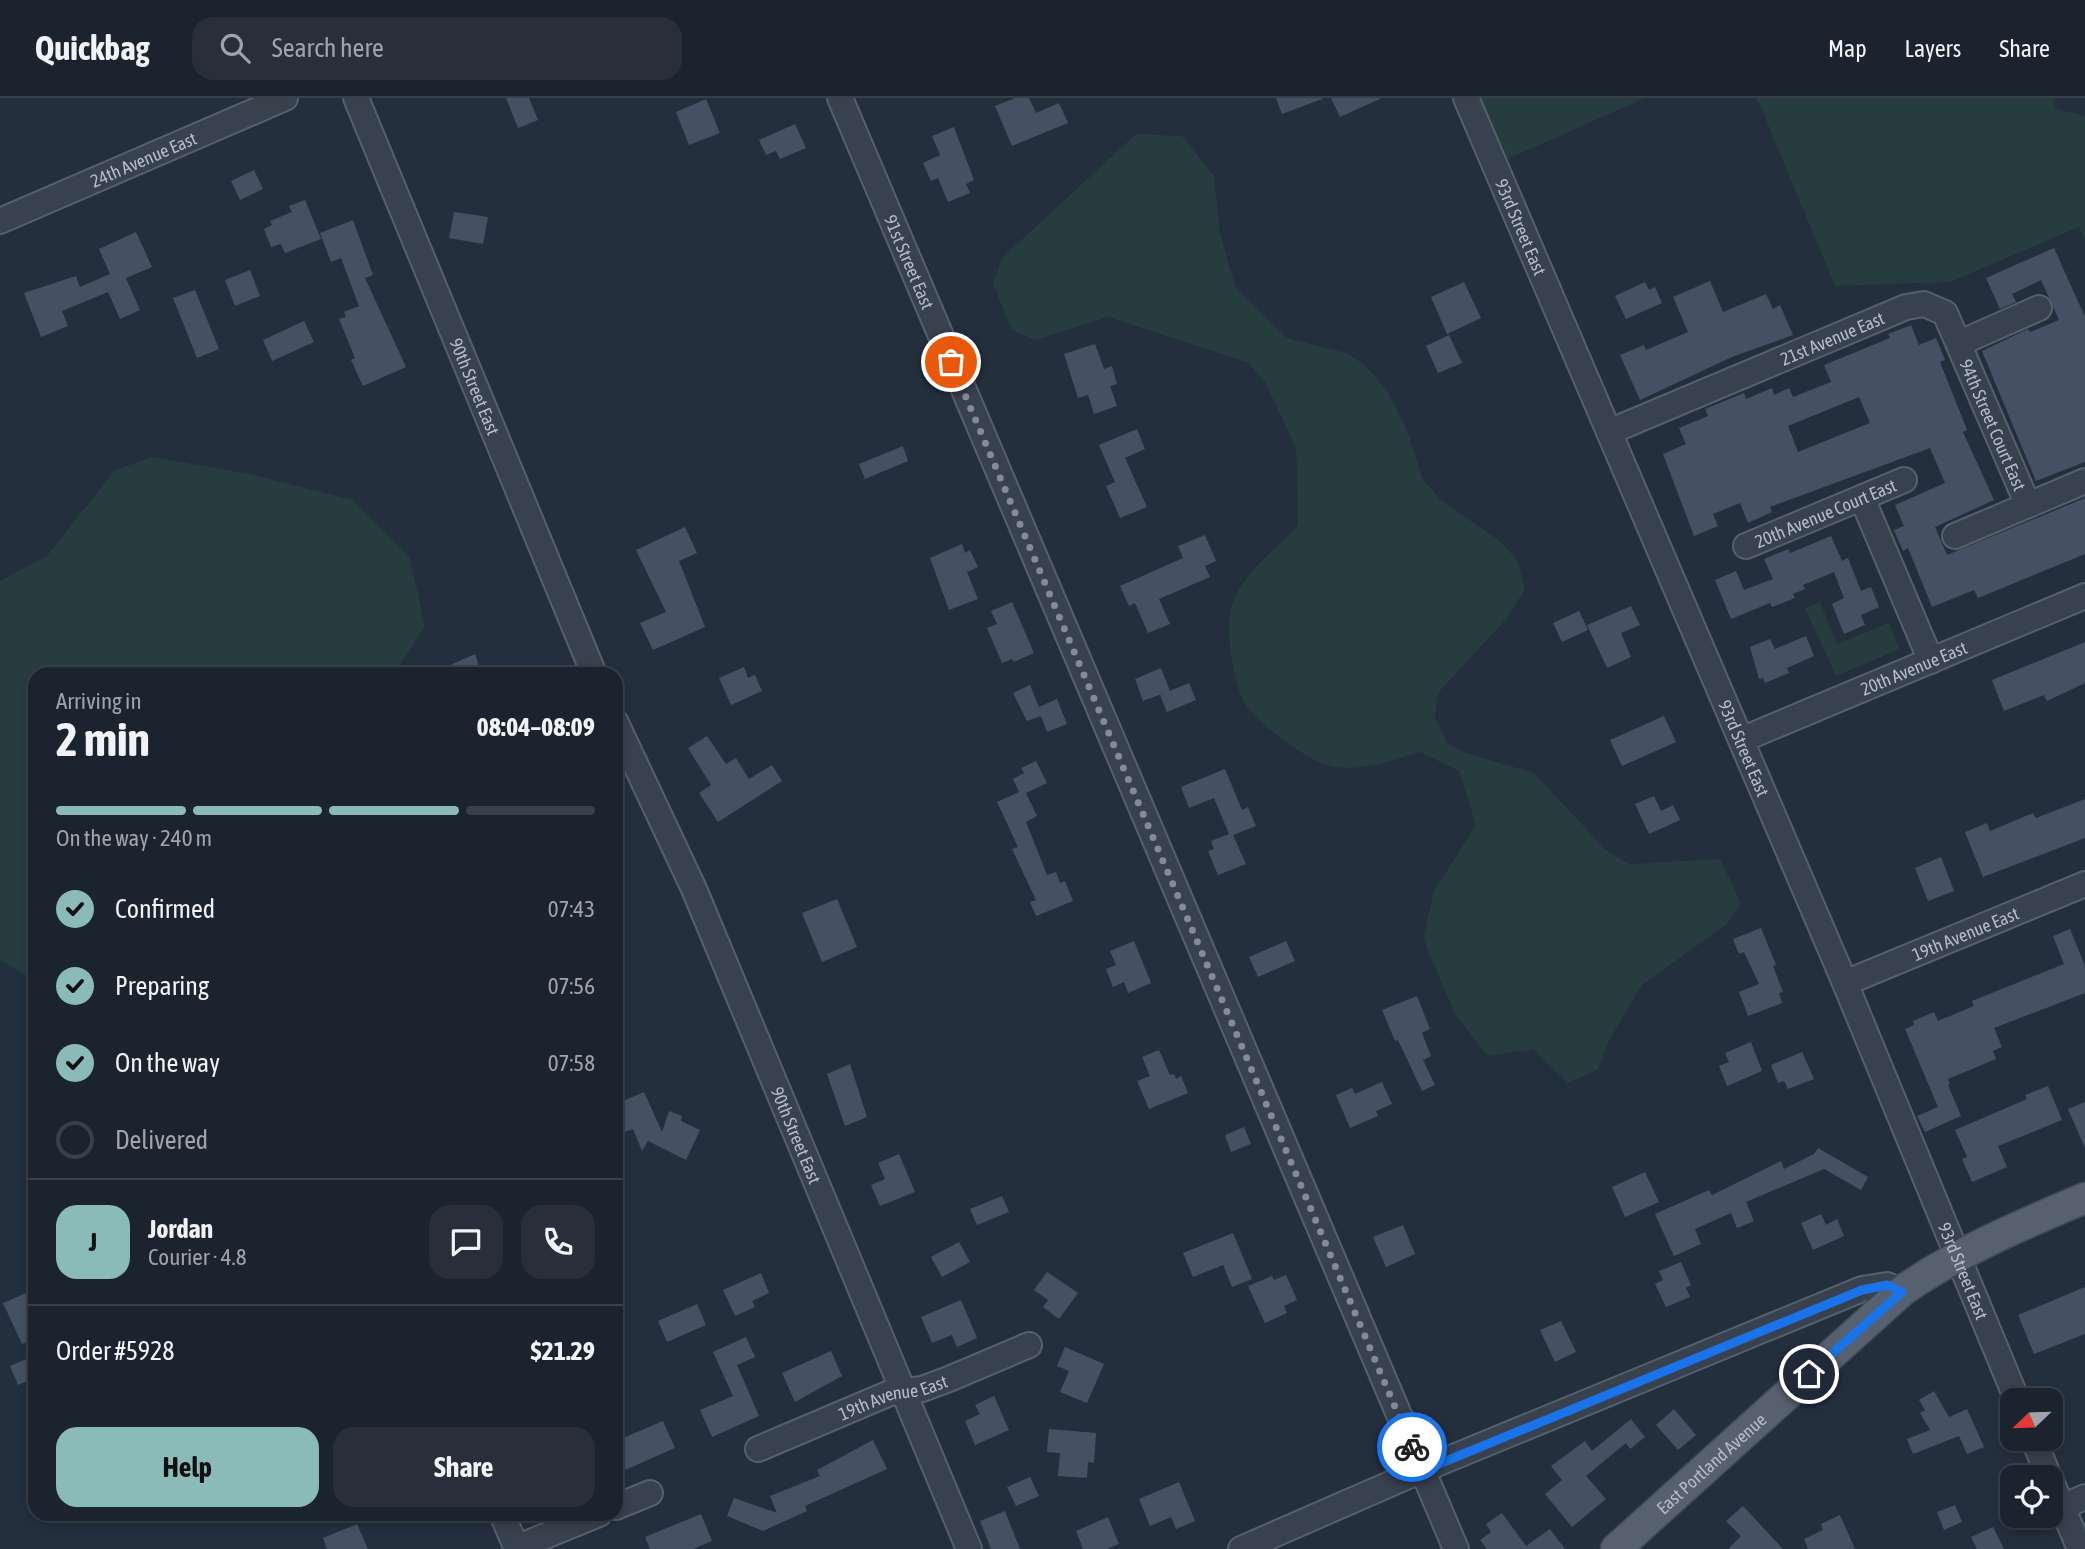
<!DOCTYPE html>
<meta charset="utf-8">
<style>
:root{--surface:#1b232e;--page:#282f3a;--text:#f1f3f6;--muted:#a0a4aa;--line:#39404a;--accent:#8bbbb9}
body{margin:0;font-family:"Asap Condensed",sans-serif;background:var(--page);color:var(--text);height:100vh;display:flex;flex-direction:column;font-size:26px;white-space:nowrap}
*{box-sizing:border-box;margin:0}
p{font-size:23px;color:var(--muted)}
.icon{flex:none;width:38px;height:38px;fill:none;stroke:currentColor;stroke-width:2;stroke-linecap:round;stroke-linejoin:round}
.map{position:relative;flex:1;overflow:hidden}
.sheet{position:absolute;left:28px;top:569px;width:595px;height:854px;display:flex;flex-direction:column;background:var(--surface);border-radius:21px;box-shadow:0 4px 10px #0003,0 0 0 2px var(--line)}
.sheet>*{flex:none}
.needle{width:46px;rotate:247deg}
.buttons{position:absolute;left:2000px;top:1290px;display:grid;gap:14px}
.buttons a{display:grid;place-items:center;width:63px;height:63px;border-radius:14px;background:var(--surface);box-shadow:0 4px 10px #0003,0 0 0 2px var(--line);font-size:35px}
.pin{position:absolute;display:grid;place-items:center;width:60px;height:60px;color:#fff;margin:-30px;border:4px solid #fff;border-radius:50%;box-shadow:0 2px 7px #0007}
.courier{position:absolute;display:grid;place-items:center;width:70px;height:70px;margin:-35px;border:5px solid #1a73e8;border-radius:50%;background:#fff;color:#222;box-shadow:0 2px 9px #0007}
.overview em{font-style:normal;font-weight:700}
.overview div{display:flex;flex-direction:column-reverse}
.overview{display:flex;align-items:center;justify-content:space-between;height:119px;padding:0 28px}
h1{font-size:46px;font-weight:700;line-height:52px}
.bar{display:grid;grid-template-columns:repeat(4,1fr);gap:10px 7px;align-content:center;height:84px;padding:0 28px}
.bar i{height:9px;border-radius:5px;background:var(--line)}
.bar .selected{background:var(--accent)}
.bar p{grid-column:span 4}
.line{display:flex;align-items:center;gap:18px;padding:0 28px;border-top:2px solid var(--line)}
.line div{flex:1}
.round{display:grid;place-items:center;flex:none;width:74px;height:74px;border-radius:21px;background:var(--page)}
ol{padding:0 28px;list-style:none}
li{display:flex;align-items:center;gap:21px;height:77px}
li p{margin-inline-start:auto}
li .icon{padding:7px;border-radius:50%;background:var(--accent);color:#111;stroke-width:4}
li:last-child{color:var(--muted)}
li i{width:38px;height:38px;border:4px solid var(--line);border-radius:50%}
.primary-button{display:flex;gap:14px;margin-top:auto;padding:14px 28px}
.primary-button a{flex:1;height:80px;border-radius:21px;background:var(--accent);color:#111;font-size:28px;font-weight:700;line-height:80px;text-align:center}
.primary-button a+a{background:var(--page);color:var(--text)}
header{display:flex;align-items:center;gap:42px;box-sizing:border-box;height:98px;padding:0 35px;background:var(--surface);border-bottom:2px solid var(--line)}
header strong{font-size:33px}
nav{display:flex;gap:38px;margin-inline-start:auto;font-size:24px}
.search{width:490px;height:63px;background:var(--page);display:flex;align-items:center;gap:18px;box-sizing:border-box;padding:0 24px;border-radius:21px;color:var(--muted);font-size:26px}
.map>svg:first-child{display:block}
</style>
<header>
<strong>Quickbag</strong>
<div class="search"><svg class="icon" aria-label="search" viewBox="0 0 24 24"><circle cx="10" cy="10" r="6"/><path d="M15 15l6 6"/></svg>Search here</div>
<nav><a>Map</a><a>Layers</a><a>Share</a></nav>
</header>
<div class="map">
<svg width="2085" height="1451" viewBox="0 0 2085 1451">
<rect width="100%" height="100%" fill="#242f3e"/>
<!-- green -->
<path fill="#263c3f" d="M1478,0h167l-142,63z
M1757,0h298l-2,4 4,7 28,7v125l-6,-14 -129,55 -115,4z
M1136,36l46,2 32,40 6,58 16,54 51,50 59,15 19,12 22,26 21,42 15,47 19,21 59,41 16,18 8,29 -18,29 -69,75 -3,24 11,25 20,11 68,20 72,77 23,14 91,-5 21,44 -13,20 -86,62 -35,59 -9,25 -30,14 -35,-34 -45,7 -33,-42 -32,-76 11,-47 42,-66 -17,-54 -39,-19c-28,9 -64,22 -93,13 -20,-5 -70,-42 -81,-60 -14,-22 -22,-79 -13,-103 12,-32 43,-52 65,-77l-2,-78 -32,-67 -17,-18 -139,-45 -73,23 -23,-10 -19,-46 9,-26z
M152,359l98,17 103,26 57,58 15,68 -31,48h-359v306l-35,-20v-379l47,-25 68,-86z
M1820,504l17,42 52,-21 10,26 -63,27 -31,-68z"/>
<!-- building -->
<path fill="#455162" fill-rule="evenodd" d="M506,0h23l9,22 -20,8z
M1015,0h14l7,15 23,-10 9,20 -56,23 -17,-40z
M1276,0h46v1l-40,15z
M1331,0h51l-42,19z
M706,1l14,34 -31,12 -13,-33z
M795,26l11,24 -26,11 -4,-8 -10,4 -7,-15z
M954,29l20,53 -8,4 4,9 -22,9 -10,-24 -7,3 -8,-18 17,-8 -8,-19z
M254,72l9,19 -23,11 -9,-19z
M305,102l16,39 -36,14 -4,-9 -10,3 -7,-18 8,-4 -2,-4 22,-9 -3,-6z
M454,114l34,5 -5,27 -34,-6z
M353,122l20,55 -8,3 41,89 -43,19 -12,-26 4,-2 -16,-39 7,-2 -2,-5 15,-6 -18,-48 -10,4 -11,-29z
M136,134l16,35 -26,11 14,32 -20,9 -12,-27 -46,19 6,15 -27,11 -17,-44 52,-17 4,11 30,-13 -11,-25z
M2054,150l31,69v145l-49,19 -54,-130 46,-22 2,3 29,-12 -18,-40 -29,14 4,8 -16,7 -14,-31z
M250,172l10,26 -25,10 -10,-26z
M1710,183l13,31 43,-18 7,15 7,-4 13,30 -61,22 -92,43 -20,-45 24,-10 2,5 42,-18 -15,-35z
M1464,184l17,36 -34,16 -16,-37z
M1645,184l4,8 6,-3 7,16 -36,16 -11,-23z
M195,192l24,59 -22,9 -24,-60z
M304,223l10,21 -42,19 -9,-21z
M1911,227l8,20 17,-7 9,22 -5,2 27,68 -4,2 31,68 -59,27 12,28 138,-57v56l-107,44 -4,-8 -42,17 -24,-59 -5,3 -9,-21 10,-4 -9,-21 50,-22 -15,-35 -160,59 2,5 -24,11 -8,-20 -27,11 5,12 -24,10 -31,-82 23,-10 -7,-16 29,-12 -3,-7 39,-16 2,6 26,-11 2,7 15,-7 4,9 38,-15 -7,-17 66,-27 -2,-4zM1859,299l11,26 -72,29 -10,-26z
M1449,237l13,28 -24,10 -12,-27z
M1095,246l9,25 8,-3 5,18 -7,2 7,20 -23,8 -6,-19 -10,3 -14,-44z
M1137,331l8,20 -20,9 22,49 -27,11 -14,-32 9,-4 -16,-37z
M903,348l5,15 -43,18 -6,-15z
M685,429l12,26 -18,8 26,66 -52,23 -13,-27 26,-11 -30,-62z
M1205,437l11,26 -11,5 5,11 -51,22 11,25 -22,9 -13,-30 -6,3 -9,-20 63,-28 -5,-12z
M1831,438l11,25 6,-3 13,33 10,-4 8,20 -18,8 4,10 -21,9 -12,-30 12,-6 -10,-26 -31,13 2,4 -12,5 2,4 -23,9 -2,-4 -39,16 -16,-39 21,-9 8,19 29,-11 -9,-20 24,-10 2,4z
M962,446l3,9 5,-3 8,17 -11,5 11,27 -29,11 -19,-52z
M1012,504l22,51 -20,9 -2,-3 -10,4 -15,-35 10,-4 -6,-13z
M1631,508l9,19 -19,8 10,24 -24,11 -20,-43z
M1579,513l9,19 -26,12 -9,-19z
M1806,538l8,20 -27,12 2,5 -24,10 -2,-5 -4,1 -9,-32 20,-8 5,10z
M2085,544v41l-38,18 -3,-6 -40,16 -12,-31z
M475,556l7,20h-52z
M744,569l4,11 7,-3 7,16 -31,14 -12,-27z
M1161,570l9,23 -27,10 -8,-22z
M1189,585l7,17 -29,12 -7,-17z
M1030,587l9,22 18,-8 10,25 -20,8 -6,-16 -14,5 -14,-28z
M1664,618l12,26 -54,24 -12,-26z
M707,638l19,28 10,-6 13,21 23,-14 10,16 -64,41 -19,-29 12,-8 -23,-37z
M1036,663l11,22 -21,10 11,23 -11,6 21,53 9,-3 4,11 5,-2 8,20 -37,15 -6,-14 6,-2 -24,-51 6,-2 -21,-45 22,-10 -6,-13 11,-6 -3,-5z
M1225,671l17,41 6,-3 8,19 -23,9 13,29 -28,11 -10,-24 6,-2 -3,-8 18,-7 -15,-36 -25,10 -8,-21z
M1654,698l7,15 12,-6 7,15 -31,14 -14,-30z
M2085,701v39l-102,39 -18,-45 22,-9 3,8 43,-18 3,5z
M1941,759l13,34 -26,10 -13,-33z
M837,801l20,48 -35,15 -20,-49z
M1761,830l15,37 -3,1 10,26 -4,1 3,10 -34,13 -9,-24 20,-8 -15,-32 -5,2 -6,-15z
M2070,831l15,37v27l-91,35 8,19 -9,4 3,8 -48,20 2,5 -2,1 13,31 -36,16 -8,-16 21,-9 -33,-78 9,-4 -1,-4 21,-9 4,9 36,-15 -2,-5 92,-37 -11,-28z
M1134,843l17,42 -23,10 -4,-11 -11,5 -7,-18 10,-4 -6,-14z
M1286,843l9,20 -37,16 -9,-20z
M1417,898l13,33 -8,4 9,23 -8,4 12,25 -13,6 -24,-51 -3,1 -13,-31z
M1751,944l11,29 -35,15 -8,-20 10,-4 -4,-9z
M1159,952l11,25 4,-1 2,5 5,-3 7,17 -39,16 -12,-28 13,-5 -8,-19z
M1802,954l12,27 -26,10 -4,-8 -6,2 -7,-18z
M850,966l17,53 -22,9 -18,-52z
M1382,984l10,22 -16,7 2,5 -28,12 -14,-33 16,-7 3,6z
M2048,988l14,34 -64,26 9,21 -35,15 -10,-23 5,-2 -12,-27 72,-31 -2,-4z
M644,994l18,40 7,-21 13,5 -1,5 19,9 -14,30 -38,-19 -6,10 -9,-22 -17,6v-31z
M2085,1004v46l-17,-39z
M1244,1029l7,17 -20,8 -6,-17z
M1818,1050l50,29 -7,13 -37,-21 -78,33 8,19 -17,7 -6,-15 -36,16 6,15 -27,12 -19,-42 54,-24 3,5 69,-34 3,8 30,-15z
M899,1056l16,38 -35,14 -9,-21 14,-6 -7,-16z
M1645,1074l14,30 -34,15 -13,-30z
M1002,1098l7,16 -32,13 -7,-16z
M1821,1116l5,11 11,-6 7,17 -31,14 -12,-27z
M1403,1127l12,29 -29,13 -13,-30z
M1233,1135l19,46 -20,8 -9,-22 -30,12 -10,-24z
M959,1144l11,20 -28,15 -11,-20z
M1681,1164l10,23 -5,3 4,9 -24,10 -11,-23 8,-4 -4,-9z
M1047,1174l31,21 -19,26 -16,-12 5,-7 -14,-10z
M761,1175l8,20 -17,8 3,6 -20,9 -12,-26z
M1286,1177l11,25 -13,6 3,7 -22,10 -17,-37 24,-10 2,4z
M2085,1189v47l-51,20 -16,-39z
M31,1193l4,9v39l-13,5 -19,-41z
M961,1202l16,38 -20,9 -5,-12 -20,8 -11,-26z
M697,1206l9,21 -39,17 -9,-21z
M1561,1223l15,31 -21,10 -15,-32z
M746,1239l9,20 -18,8 22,51 -47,21 -12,-27 33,-14 -20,-44z
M1065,1249l39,17 -17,39 -27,-11 9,-21 -12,-5z
M831,1253l11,25 -47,26 -13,-29z
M29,1260l6,20 -17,7 -8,-19z
M1934,1293l15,26 18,-8 17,38 -17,7 -8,-18 -46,18 -6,-15 23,-9 -10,-17 5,-3 -6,-10z
M994,1298l15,34 -34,15 -10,-24 15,-7 -5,-9z
M1674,1311l22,26 -18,15 -22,-25z
M1631,1321l14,18 -15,12 -4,-6 -40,33 20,23 -34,28 -27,-33 17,-14 -11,-14 34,-25 7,10z
M663,1323l12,27 -50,22 -9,-29z
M1049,1331l47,4 -2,30 -6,-1 -1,16 -29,-2 2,-23 -13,-1z
M873,1342l14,29 -82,37 2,5 -44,20 -36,-15 7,-18 43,15 -7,-17 50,-20 -3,-6z
M1030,1379l9,19 -23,10 -9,-19z
M1179,1384l16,39 -19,8 -5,-12 -21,9 -11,-27z
M1955,1407l7,17 -18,8 -7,-18z
M1743,1408l40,43h-55l13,-13 -15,-15z
M1005,1413l15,38h-29l-11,-28z
M1502,1415l24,33 24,-17 15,20h-78l-7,-9 11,-8 -5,-8z
M701,1416l11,27 -19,8h-43l-5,-12z
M1840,1417l15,34h-47l-4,-10 19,-9 -2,-6z
M1108,1419l11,27 -12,5h-24l-7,-18z
M357,1426l11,25h-41l-4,-11z
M1993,1429l11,22h-27l-6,-12z"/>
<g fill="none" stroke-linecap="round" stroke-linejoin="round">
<defs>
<g id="minor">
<path id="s1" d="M356,0l238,576"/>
<path id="s2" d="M840,0l616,1451"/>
<path id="s3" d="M1466,0l379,885 172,417"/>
<path id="s4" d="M0,123l285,-123"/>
<path d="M1960,245l79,-35"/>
<path id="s5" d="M1609,334l297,-125 18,-3 21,9 83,192"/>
<path d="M1862,400l69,163"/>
<path d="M1955,438l130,-55"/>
<path id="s6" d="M1746,448l158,-66"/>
<path id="s7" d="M616,625l78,166 275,660"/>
<path id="s8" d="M1741,642l344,-144"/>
<path id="s9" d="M1845,885l240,-99"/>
<path d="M2033,1340l16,39"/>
<path id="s10" d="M758,1351l132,-56 32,-4 27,-10 80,-34"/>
<path d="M2051,1383l29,68"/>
<path d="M616,1409l34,-14"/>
<path d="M2062,1409l23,-10"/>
<path d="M502,1416l15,35"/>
<path d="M516,1450l83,-34"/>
<path d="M1241,1451l181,-79 440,-181 25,-4 15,6"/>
</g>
<g id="major">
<path id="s11" d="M1616,1451l286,-258c57,-40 119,-66 183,-93"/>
</g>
</defs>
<!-- minor casing -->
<use href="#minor" stroke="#565f6c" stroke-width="28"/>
<!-- major casing -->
<use href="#major" stroke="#414a57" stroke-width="33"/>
<!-- minor -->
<use href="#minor" stroke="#38414e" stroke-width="24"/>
<!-- major -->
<use href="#major" stroke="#56606e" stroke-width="30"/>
</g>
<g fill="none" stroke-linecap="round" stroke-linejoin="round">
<!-- done -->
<path stroke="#828b98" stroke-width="7" stroke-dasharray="0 12.6" d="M951,264l461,1085"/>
<!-- route -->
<path stroke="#1a73e8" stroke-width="9" d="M1412,1349l10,24 440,-181 25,-5 15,7 -93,82"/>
</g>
<g text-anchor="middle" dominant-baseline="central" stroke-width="7" stroke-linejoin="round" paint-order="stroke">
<!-- street labels -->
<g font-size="18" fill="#b4bcc9" stroke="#1d2633">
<text stroke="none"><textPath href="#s4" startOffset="156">24th Avenue East</textPath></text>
<text stroke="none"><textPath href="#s3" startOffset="140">93rd Street East</textPath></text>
<text stroke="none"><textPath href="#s2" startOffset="178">91st Street East</textPath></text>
<text stroke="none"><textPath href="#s5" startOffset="242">21st Avenue East</textPath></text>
<text stroke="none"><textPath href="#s1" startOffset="312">90th Street East</textPath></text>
<text stroke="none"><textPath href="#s5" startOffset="485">94th Street Court East</textPath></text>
<text stroke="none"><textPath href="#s6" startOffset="86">20th Avenue Court East</textPath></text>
<text stroke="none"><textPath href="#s8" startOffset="187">20th Avenue East</textPath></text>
<text stroke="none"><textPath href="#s3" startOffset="707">93rd Street East</textPath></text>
<text stroke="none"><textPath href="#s9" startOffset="130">19th Avenue East</textPath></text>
<text stroke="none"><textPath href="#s7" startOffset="450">90th Street East</textPath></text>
<text stroke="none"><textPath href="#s3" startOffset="1274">93rd Street East</textPath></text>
<text stroke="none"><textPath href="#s10" startOffset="145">19th Avenue East</textPath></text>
<text stroke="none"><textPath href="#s11" startOffset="128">East Portland Avenue</textPath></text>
</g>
</g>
</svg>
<div class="buttons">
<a><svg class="needle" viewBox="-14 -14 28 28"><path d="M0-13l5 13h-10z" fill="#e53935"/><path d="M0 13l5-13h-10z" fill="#a0a4aa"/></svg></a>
<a><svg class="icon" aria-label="locate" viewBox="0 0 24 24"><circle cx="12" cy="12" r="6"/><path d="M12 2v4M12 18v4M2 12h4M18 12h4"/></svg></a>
</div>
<div class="pin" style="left:951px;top:264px;background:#ea580c"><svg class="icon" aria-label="bag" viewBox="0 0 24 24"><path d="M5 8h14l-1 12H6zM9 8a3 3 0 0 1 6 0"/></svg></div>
<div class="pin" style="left:1809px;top:1276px;background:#1f2937"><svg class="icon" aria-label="home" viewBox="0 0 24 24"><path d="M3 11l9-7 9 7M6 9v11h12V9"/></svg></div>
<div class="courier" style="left:1412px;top:1349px"><svg class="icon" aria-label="bike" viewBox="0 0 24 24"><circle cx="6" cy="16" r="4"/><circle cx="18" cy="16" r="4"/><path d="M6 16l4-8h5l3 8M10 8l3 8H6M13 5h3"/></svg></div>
<section class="sheet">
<div class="overview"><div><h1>2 min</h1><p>Arriving in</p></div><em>08:04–08:09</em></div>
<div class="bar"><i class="selected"></i><i class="selected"></i><i class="selected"></i><i></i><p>On the way · 240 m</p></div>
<ol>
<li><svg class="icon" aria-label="check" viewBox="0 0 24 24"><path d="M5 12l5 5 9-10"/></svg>Confirmed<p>07:43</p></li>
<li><svg class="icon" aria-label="check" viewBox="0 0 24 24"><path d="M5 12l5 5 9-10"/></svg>Preparing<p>07:56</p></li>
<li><svg class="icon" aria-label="check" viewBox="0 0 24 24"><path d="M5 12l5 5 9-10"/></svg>On the way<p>07:58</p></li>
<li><i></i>Delivered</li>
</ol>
<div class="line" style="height:126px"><b class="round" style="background:var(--accent);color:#111">J</b><div><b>Jordan</b><p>Courier · 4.8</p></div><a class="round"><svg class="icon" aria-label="chat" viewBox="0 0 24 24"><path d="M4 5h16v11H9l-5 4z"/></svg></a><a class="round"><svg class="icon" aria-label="phone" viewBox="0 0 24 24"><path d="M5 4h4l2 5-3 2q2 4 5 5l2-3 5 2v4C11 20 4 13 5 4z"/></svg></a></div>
<div class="line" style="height:91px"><div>Order #5928</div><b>$21.29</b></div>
<div class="primary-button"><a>Help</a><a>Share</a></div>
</section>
</div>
